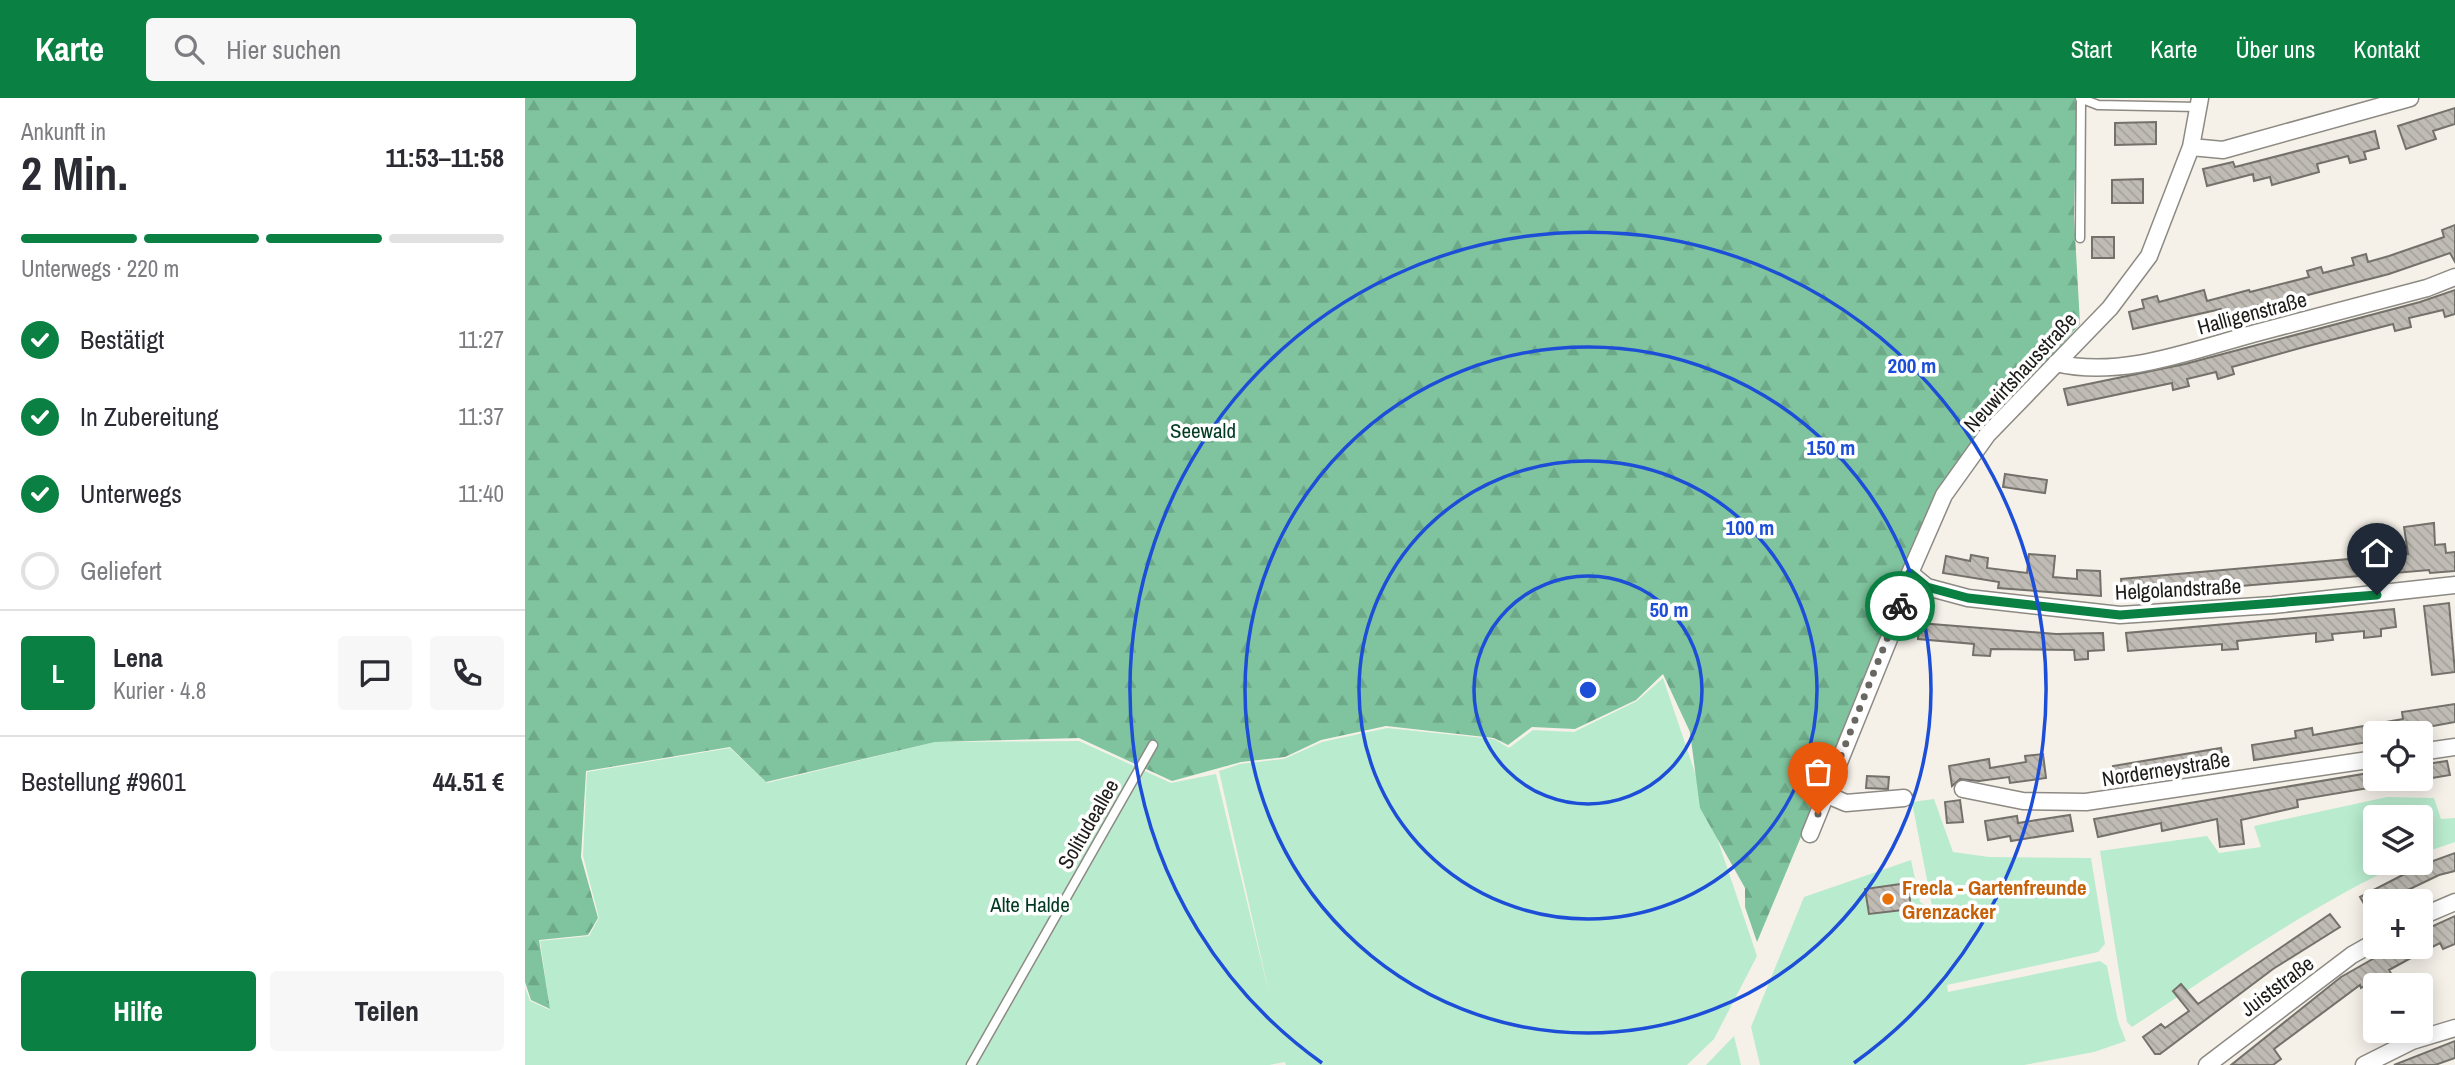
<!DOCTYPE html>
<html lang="de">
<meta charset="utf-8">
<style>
:root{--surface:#fff;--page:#f7f7f7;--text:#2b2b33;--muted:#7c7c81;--line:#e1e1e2;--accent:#0b8043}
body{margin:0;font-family:"Archivo Narrow",sans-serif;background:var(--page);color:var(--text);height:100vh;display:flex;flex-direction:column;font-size:26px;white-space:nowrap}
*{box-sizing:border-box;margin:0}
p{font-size:23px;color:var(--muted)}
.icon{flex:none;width:38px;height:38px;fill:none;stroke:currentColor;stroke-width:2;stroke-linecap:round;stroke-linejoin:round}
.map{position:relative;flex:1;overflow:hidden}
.side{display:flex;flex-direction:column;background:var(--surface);width:525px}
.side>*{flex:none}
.fabs{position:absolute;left:1838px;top:623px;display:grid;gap:14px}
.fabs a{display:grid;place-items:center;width:70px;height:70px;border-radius:7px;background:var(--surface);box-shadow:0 4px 18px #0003;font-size:35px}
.pin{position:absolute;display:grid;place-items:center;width:60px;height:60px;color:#fff;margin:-72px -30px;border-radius:50% 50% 50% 0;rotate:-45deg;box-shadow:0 0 7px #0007}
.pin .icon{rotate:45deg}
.courier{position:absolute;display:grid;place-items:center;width:70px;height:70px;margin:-35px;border:5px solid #0b8043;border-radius:50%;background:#fff;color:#222;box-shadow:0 2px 9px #0007}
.overview em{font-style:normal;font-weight:800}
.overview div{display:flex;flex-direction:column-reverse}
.overview{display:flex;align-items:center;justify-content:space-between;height:119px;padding:0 21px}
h1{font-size:46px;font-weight:800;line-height:52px}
.bar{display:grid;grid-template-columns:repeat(4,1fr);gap:10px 7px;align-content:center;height:84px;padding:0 21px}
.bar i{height:9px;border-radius:5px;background:var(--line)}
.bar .active{background:var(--accent)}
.bar p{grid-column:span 4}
.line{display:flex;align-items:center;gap:18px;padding:0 21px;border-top:2px solid var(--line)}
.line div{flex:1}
.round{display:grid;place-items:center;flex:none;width:74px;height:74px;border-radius:7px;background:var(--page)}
ol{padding:0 21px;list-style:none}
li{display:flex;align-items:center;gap:21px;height:77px}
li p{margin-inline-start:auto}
li .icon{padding:7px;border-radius:50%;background:var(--accent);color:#fff;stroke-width:4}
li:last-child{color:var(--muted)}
li i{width:38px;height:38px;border:4px solid var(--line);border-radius:50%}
.cta{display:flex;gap:14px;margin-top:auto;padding:14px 21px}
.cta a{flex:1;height:80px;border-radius:7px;background:var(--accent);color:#fff;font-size:28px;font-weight:800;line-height:80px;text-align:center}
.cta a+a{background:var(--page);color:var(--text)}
header{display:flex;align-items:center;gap:42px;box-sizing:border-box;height:98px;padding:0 35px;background:var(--accent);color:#fff}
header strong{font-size:33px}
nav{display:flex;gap:38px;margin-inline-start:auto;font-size:24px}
.search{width:490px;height:63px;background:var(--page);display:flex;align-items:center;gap:18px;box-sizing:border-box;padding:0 24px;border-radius:7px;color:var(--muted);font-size:26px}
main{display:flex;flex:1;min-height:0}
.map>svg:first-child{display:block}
</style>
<header>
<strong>Karte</strong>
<div class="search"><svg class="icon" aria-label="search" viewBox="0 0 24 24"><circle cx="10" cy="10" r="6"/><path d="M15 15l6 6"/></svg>Hier suchen</div>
<nav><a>Start</a><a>Karte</a><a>Über uns</a><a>Kontakt</a></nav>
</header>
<main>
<section class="side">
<div class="overview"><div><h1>2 Min.</h1><p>Ankunft in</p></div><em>11:53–11:58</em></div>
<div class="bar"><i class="active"></i><i class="active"></i><i class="active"></i><i></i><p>Unterwegs · 220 m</p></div>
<ol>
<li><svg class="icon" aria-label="check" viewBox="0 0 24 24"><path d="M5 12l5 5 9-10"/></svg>Bestätigt<p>11:27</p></li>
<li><svg class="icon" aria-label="check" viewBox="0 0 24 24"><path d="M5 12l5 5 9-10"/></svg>In Zubereitung<p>11:37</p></li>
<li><svg class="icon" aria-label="check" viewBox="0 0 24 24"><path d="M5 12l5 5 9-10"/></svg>Unterwegs<p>11:40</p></li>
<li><i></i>Geliefert</li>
</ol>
<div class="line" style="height:126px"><b class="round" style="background:var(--accent);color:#fff">L</b><div><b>Lena</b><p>Kurier · 4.8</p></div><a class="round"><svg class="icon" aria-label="chat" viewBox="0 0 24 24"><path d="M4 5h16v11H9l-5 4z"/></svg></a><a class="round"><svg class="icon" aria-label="phone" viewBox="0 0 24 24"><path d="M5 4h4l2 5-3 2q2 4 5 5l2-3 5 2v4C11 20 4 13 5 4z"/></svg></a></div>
<div class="line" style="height:91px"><div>Bestellung #9601</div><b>44.51 €</b></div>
<div class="cta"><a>Hilfe</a><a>Teilen</a></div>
</section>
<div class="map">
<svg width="1930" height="967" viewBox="0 0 1930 967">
<defs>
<pattern id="forest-firs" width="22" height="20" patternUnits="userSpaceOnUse" patternTransform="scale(1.75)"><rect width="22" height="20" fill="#7fc49e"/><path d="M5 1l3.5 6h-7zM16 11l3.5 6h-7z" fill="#6da888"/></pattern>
<pattern id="building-back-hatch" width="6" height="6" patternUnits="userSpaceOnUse" patternTransform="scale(1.75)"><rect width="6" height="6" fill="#c0bcb5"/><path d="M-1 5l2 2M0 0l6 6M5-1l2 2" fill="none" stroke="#a5a19b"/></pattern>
</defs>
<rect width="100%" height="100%" fill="#f5f1e9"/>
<!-- green -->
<path fill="#b9ebce" d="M1138,580l94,278 -43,83 -27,26h-401l-1,-3 -16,3h-744v-78l5,14 20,9 -10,-69 49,-5 10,-18 -16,-62 4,-84 143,-24 37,35 168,-41 144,-1 92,42 45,-9 54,223 -51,-226 21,-7 44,-5 38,-17 65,-14 107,11 15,9 24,-18 41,2 63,-31z
M1862,699l47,1 7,21 14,-1v24l-35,12v-37h-45v46h28c-97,45 -182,106 -271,164l-5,-5 -27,-171 107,-15 12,17 42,-6 -7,-21z
M1409,701l19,53 36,5 102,1 14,86 -7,8 -151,33 1,7 152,-31 7,5 11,55 8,20 -32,11 -70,13h-264l-9,-38 53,-130 107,-37 9,42 13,9 -21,-109z
M1209,938l7,29h-35z"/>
<!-- forest -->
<path fill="url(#forest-firs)" d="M0,0h1552l-3,118 6,108 -98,109 -96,200 -129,309 -12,-35v-19l-45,-80 -10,-76 -27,-58 -27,26 -61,29 -43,-2 -24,18 -14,-7 -108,-12 -65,14 -36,17 -44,5 -69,19 -93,-43 -144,4 -169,40 -36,-35 -144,24 -5,86 17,61 -10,17 -49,5 11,69 -19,-9 -6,-18z"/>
<!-- building -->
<path fill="url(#building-back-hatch)" stroke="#74716a" stroke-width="2" d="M1930,10v16l-22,7 3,8 -30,10 -8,-23z
M1631,24v22l-41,1v-22z
M1850,33l4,17 -15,4 2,7 -16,4 -2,-7 -31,8 2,8 -47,13 -2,-8 -16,4 -1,-7 -46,12 -4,-17 30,-7 2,5z
M1618,81v24h-31v-23z
M1930,127v37l-5,-9 -61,21 -120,31 -1,-2 -45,12 -2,-6 -88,20 -4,-17 15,-4 -2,-8 15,-4 2,6 45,-12 3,11 42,-11 1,2 59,-15 -2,-6 14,-4 2,6 31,-8 -2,-7 14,-4 2,8 21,-6 55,-19 -2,-7z
M1567,139h22v21h-22z
M1930,192v24l-10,3 -2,-7 -34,8 2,9 -16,4 -2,-7 -89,23 -72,20 2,7 -16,5 -2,-7 -29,7 2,7 -16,4 -1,-7 -104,22 -4,-16 121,-25 235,-62z
M1480,376l42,6 -2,13 -42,-6z
M1909,425l1,22 10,-1 1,9 9,-1v19l-25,2 -1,-3 -306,26 -2,-17 228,-20 -1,-7 18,-2v7l42,-3 -4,-27z
M1504,456l26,2 -2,21 24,2v-9l23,1 1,25 -103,-8 1,-6 -56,-9 3,-17 24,5 1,-6 17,3 -1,10 40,5z
M1924,505l6,69 -23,3 -8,-69z
M1869,511l2,18 -15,2v7l-17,2v-7l-32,3 1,6 -17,2v-9l-79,8 1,8 -16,1v-6l-94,7 -2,-18z
M1394,525l137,11 47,-1 1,17 -16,1v8l-13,1 -1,-10 -83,-1 -1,7 -17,-1 1,-11 -56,-5z
M1930,606v18l-33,6 1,5h-48v8l-121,19 -2,-15 44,-7 -1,-7 17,-3 1,7 90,-16 -1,-7z
M1696,650l3,16 -108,19 -3,-17z
M1518,656l3,24 -36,5 -1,-6 -30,4 -19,-2 -8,7 -3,-20 40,-7 1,9 36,-6 -1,-6z
M1922,663l3,14 -30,5v-15z
M1850,674v15l-78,13 1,7 -57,13 3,24 -24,3 -3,-28 -55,12 -1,-8 -63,14 -4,-18z
M1342,678l22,1 -1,12 -22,-1z
M1435,702l3,22 -16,1 -2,-21z
M1545,717l3,16 -62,10 -1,-5 -22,4 -3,-19 32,-5 1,7z
M1930,755v18l-16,4 -54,26h-10v6l-7,4 -8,-14 62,-32z
M1383,785l3,26 -42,5 -4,-25z
M1805,816l10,13 -67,42 -113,85h-5l-12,-17 18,-13 4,4 24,-17 -16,-20 8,-7 17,20z
M1930,818v28l-12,5 -3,-6 -20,10 -31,17 4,7 -14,8 -4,-6 -14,9 -1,-3 -86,64 7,10 -8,6h-42l110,-88 53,-30h26v-15z
M1930,943v17l-20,7h-41z"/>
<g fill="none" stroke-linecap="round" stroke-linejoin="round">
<defs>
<path id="service" d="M1555,0l18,7 100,2
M1555,140l1,-140
M446,967l182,-320"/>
<path id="minor" d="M1666,49l32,3 187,-52
M1531,265c65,16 137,-13 200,-30 57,-15 114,-30 171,-45l28,-11
M1385,475l17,14 41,11 152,17 153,-10 182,-20
M1895,654l35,-5
M1438,691l60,12 63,1 289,-43
M1300,696l21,9 58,-5
M1285,736l81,-200 19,-61 34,-78 43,-60 123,-127 39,-52 42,-109 9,-49
M1895,819l35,-15
M1682,967l145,-110 23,-13
M1839,967l48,-24 43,-13"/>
</defs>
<!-- service casing -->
<use href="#service" stroke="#8d8a83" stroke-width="11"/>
<!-- minor casing -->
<use href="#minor" stroke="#8d8a83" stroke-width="19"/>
<!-- service -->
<use href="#service" stroke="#fff" stroke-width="8"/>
<!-- minor -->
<use href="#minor" stroke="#fff" stroke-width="16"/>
</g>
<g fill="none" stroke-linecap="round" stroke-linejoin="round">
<!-- done -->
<path stroke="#696762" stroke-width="7" stroke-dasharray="0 12.6" d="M1293,716l82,-208"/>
<!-- route -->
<path stroke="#0b8043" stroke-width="9" d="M1375,508l10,-33 17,14 41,11 152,17 257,-20"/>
</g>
<!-- distance rings -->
<g fill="none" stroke="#1d4ed8" stroke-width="3.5">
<circle cx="1063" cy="592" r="114"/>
<circle cx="1063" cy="592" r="229"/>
<circle cx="1063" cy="592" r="343"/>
<path d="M797 965A458 458 0 1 1 1329 965"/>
</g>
<!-- markers -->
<circle fill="#e8710a" stroke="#fff" stroke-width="2.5" cx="1363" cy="801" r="7"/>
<g text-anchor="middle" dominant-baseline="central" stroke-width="7" stroke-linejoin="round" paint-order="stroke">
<!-- street labels -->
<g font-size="21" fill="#1d1c19" stroke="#fff">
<text transform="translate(1727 215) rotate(-15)">Halligenstraße</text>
<text transform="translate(1495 274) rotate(-47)">Neuwirtshausstraße</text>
<text transform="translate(1653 491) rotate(-3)">Helgolandstraße</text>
<text transform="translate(1641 671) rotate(-9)">Norderneystraße</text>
<text transform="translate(563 726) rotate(-60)">Solitudeallee</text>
<text transform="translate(1752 888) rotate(-37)">Juiststraße</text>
</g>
<!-- park labels -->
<g font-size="21" fill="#003a22" stroke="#fff">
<text x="678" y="332">Seewald</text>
<text x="505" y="806">Alte Halde</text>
</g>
<!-- food labels -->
<g font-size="21" font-weight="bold" fill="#c56008" stroke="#fff" text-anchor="start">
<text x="1377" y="789">Frecla - Gartenfreunde<tspan x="1377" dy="24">Grenzacker</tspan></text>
</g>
</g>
<circle cx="1063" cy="592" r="10" fill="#1d4ed8" stroke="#fff" stroke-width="3.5"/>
<g font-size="21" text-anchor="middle" font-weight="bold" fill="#1d4ed8" stroke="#fff" stroke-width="7" stroke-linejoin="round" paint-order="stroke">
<text x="1387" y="275">200 m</text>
<text x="1306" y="357">150 m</text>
<text x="1225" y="437">100 m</text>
<text x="1144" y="519">50 m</text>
</g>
</svg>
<div class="fabs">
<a><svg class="icon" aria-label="locate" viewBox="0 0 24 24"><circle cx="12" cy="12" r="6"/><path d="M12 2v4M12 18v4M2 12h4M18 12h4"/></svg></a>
<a><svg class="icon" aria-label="layers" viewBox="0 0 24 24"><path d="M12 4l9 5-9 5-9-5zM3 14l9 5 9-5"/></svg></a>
<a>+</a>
<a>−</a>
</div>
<div class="pin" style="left:1293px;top:716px;background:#ea580c"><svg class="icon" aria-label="bag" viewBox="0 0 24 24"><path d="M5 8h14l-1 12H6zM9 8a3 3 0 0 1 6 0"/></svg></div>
<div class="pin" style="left:1852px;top:497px;background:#1f2937"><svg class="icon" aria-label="home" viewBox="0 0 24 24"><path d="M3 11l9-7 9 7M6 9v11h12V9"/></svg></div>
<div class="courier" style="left:1375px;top:508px"><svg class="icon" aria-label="bike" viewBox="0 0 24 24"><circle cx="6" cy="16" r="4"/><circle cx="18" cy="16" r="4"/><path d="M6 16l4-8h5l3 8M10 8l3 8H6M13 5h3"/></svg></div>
</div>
</main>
